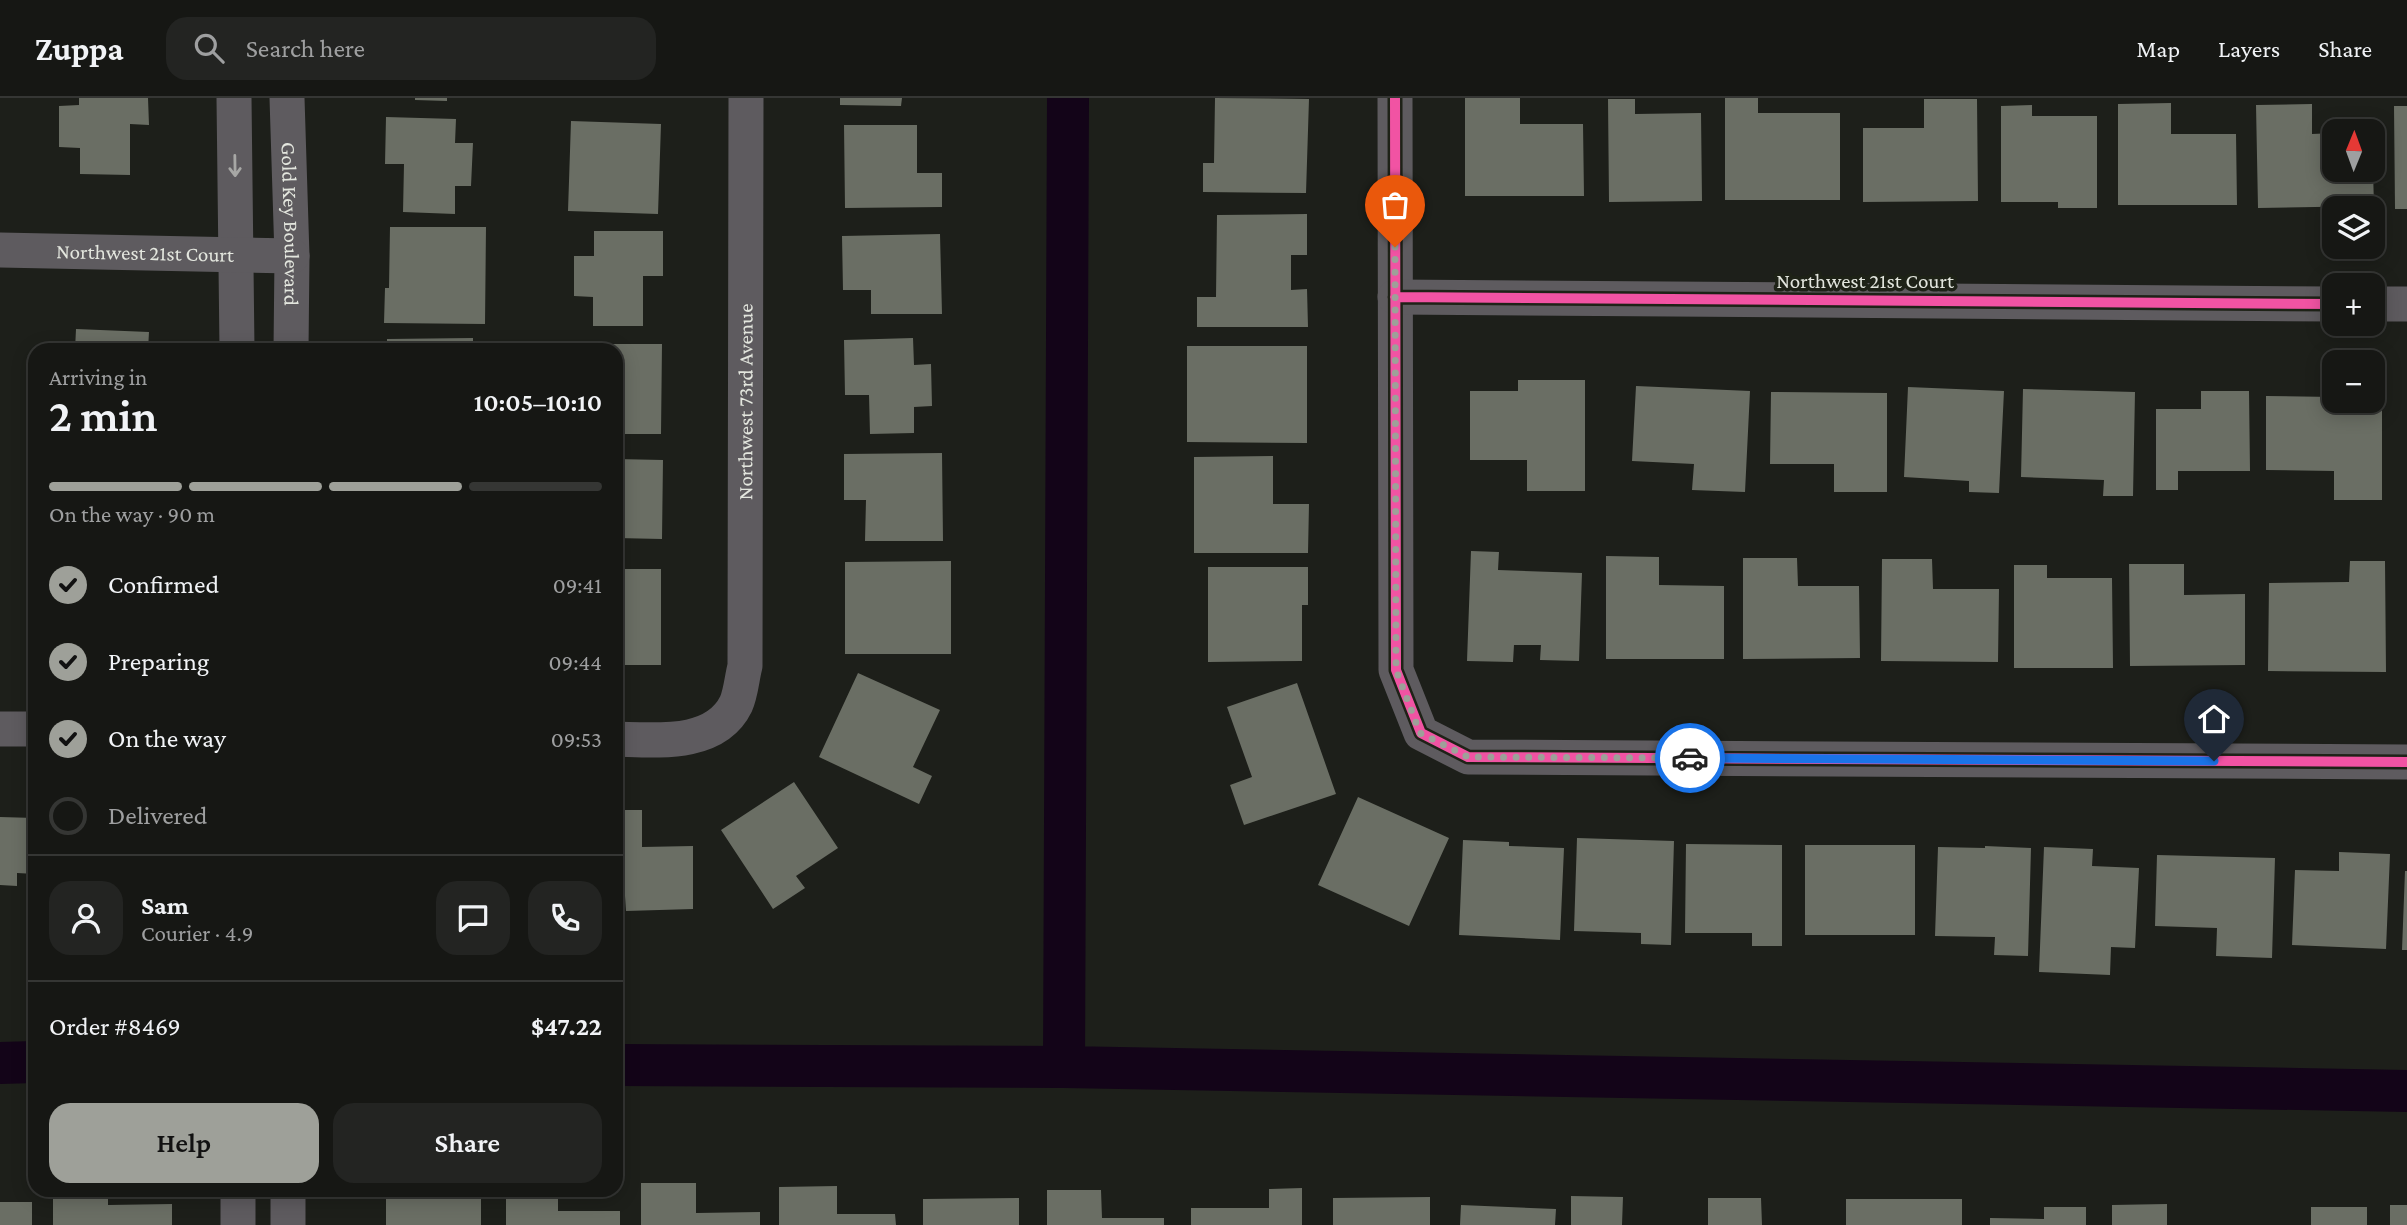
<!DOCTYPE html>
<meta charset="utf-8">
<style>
:root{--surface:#161714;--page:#232422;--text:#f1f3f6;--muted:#9e9fa0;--line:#353634;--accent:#9ea099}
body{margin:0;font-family:"Crimson Pro",serif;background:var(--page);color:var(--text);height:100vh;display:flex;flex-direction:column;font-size:26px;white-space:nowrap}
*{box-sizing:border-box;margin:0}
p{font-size:23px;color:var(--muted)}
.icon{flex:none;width:38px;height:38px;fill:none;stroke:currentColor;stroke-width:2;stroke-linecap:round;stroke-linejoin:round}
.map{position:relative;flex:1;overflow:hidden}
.drawer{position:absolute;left:28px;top:245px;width:595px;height:854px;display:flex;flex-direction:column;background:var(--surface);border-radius:21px;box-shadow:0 4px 18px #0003,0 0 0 2px var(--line)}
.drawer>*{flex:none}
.needle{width:46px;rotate:1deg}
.fabs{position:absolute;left:2322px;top:21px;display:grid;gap:14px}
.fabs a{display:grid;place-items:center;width:63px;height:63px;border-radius:14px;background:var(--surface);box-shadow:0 4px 18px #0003,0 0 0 2px var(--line);font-size:35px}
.pin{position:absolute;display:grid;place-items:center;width:60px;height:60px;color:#fff;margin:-72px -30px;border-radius:50% 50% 50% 0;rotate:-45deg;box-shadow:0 0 7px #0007}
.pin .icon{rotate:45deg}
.courier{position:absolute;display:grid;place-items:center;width:70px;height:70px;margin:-35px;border:5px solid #1a73e8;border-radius:50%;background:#fff;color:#222;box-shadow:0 2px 9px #0007}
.headline em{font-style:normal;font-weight:600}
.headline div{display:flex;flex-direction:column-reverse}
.headline{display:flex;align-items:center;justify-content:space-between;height:119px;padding:0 21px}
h1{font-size:46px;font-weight:600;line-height:52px}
.bar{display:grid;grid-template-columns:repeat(4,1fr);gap:10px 7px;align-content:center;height:84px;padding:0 21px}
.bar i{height:9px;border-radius:5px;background:var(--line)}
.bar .active{background:var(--accent)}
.bar p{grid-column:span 4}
.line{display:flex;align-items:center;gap:18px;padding:0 21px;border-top:2px solid var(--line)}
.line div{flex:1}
.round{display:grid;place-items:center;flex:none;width:74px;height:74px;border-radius:21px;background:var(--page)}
ol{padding:0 21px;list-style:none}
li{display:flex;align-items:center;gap:21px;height:77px}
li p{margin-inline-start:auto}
li .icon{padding:7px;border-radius:50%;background:var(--accent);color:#111;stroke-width:4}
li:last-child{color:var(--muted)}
li i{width:38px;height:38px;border:4px solid var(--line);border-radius:50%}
.primary-button{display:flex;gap:14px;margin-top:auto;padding:14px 21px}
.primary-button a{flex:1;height:80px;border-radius:21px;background:var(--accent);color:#111;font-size:28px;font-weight:600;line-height:80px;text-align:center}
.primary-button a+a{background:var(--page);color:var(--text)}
header{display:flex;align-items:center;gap:42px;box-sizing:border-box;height:98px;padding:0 35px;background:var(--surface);border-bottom:2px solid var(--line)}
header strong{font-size:33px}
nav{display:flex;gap:38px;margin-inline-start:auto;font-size:24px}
.search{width:490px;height:63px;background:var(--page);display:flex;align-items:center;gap:18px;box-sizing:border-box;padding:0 24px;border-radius:21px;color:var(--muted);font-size:26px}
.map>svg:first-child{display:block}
</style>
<header>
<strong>Zuppa</strong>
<div class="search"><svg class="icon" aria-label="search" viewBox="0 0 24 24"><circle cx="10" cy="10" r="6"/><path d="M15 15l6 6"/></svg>Search here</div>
<nav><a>Map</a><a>Layers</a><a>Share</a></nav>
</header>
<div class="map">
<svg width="2407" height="1127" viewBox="0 0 2407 1127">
<rect width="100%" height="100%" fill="#1d1f1a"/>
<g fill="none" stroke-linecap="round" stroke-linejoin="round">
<!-- canal -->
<path stroke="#130418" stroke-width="42" d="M0,965l35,-1
M616,967l448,2 1343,24
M1064,969l4,-969"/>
</g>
<!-- building -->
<path fill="#6a6e64" d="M79,0h69l1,27 -19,-1v51l-50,-1v-26l-21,-1v-41l20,-1z
M415,0h32v3l-32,-1z
M840,0h62l-1,8 -61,-1z
M1215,0l94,1 -3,94 -103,-1v-29h11z
M1465,0h55v26h63l1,72h-119z
M1725,0h33v15h82v87h-115z
M1608,1h27v15l66,-1 1,88 -93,1z
M1924,1h53l1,102 -115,1v-74h61z
M2171,5v31h65l1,71h-119v-101z
M2312,6v30l22,-1v37h39l1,36 -116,2 -2,-103z
M2032,7v11h65v92h-39v-6h-57v-96z
M2394,8h13v103h-12z
M386,19l70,2 -1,24h18l-2,43h-16v28l-52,-2 1,-48h-19z
M571,23l90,3 -3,90 -90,-3z
M844,27h73v48h25v34l-97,1z
M1307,116v41h-16v35l16,-1 1,38h-111v-30h19l1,-82z
M390,129h96l-1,97 -101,-1 1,-35h4z
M594,133h69v45h-20v50h-50v-29l-19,-1v-40h20z
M940,136l2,80h-71v-24h-28l-1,-54z
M76,231l73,3 -1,18h-73z
M473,240v12h-86v-11z
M913,240l1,27 17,-1 1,42 -18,1v26l-44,1 -1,-39h-24l-1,-55z
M599,246h63l-1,90h-45v-84h-17z
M1187,248h120v97l-120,-1z
M1518,282h67v111h-58v-31h-57v-69h48z
M1636,288l114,5 -5,101 -53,-2 2,-26 -62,-3z
M1908,289l96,4 -5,102 -30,-1v-11l-65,-4z
M2023,291l112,3 -2,104h-30l1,-16 -83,-3z
M2201,293h48l1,80h-72v19h-22v-81h45z
M1771,294l116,1v99h-53v-28h-64z
M2266,298l68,1v4h39v-4h9v103h-48v-29l-68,-1z
M942,355l1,88h-78l1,-41h-22v-46z
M1273,358v48h36l-1,49h-114v-96z
M616,361l47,1 -1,79 -46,-1z
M1471,453l28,1 -1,18 84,3 -3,88 -39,-1 1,-15h-27l-1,17 -46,-1z
M1606,458l53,1v28l65,1v73h-118z
M1743,460h54l1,28h61l1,72 -117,1z
M1882,461h50l1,30h66l-1,73 -117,-1z
M951,463v93h-106v-92z
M2350,463h35l1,111 -118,-1 1,-88 80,-1z
M2129,466h55v31l61,-1v71l-115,1z
M2014,467h33v13h65l1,90h-99z
M1208,469h100v38h-6v56l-94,1z
M616,471h45v96h-45z
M858,575l82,37 -27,57 19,9 -13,28 -100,-47z
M1297,585l39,111 -92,31 -14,-40 22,-8 -25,-70z
M794,684l44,66 -42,28 9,12 -32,21 -52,-79z
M1358,699l91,41 -40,88 -91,-41z
M616,712h26v37l51,-1v63l-67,2 -1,-15h-9z
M0,719l35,1v56l-18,-1v13l-17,-1z
M1577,740l97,3 -3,104 -30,-1v-11l-67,-2z
M1463,742l46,2v4l55,2 -4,92 -101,-5z
M1686,746l96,1v101h-30v-13h-67z
M1805,747h110v90h-110z
M1985,748l46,2 -3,108 -34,-1 1,-18 -60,-1 3,-89 47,1z
M2044,749l49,2 -1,17 47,2 -4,80 -24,-1 -1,28 -71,-3z
M2339,754l51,2 -4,95 -94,-4 3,-75 44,1z
M2157,757l118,3 -3,100 -56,-2 1,-28 -62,-2z
M2405,773h2v79h-5z
M641,1085h55v30l64,-1v13h-119z
M837,1088v28h58l1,11h-117v-38z
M1302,1090v37h-111v-17h78v-19z
M53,1092h55v15l64,-1v21h-119z
M386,1092h95v35h-95z
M506,1092h52v21h62v14h-114z
M1047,1092h54l1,28h62v7h-117z
M1571,1098l52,1 -1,28h-51z
M1430,1099v28h-97v-27z
M1019,1100v27h-96v-26z
M1708,1100h53l1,27h-54z
M1846,1101h116v26h-116z
M0,1104h32v23h-32z
M2167,1106v21h-55v-20z
M1461,1107l95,4 -1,16h-95z
M2390,1107h17v20h-17z
M2044,1109h42v18h-96v-7l54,1z
M2311,1109h56v18h-56z"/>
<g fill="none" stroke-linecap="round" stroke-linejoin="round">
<!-- street -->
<g stroke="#5e5b5f" stroke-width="35">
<path d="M234,0l3,252"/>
<path id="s1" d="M287,0l5,158 -1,94"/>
<path d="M1395,0l1,572 25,63 47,24 939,5"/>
<path id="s2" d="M0,152l292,6"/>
<path d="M1395,199l939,7"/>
<path d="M2373,206h34"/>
<path d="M0,631h35"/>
<path id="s3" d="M616,641c40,1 99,8 120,-35 5,-11 6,-27 9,-38l1,-568"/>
<path d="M238,1127v-35"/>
<path d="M288,1127v-35"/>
</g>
<defs>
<path id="cycleway" d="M1395,0l1,572 25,63 47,24 939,5
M1395,199l939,7"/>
</defs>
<!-- cycleway casing -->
<use href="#cycleway" stroke="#1e2217" stroke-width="15"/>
<!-- cycleway -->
<use href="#cycleway" stroke="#f153a3" stroke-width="10"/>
</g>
<!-- one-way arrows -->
<defs><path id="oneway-shaft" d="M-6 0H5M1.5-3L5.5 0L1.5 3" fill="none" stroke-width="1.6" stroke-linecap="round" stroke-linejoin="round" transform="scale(1.75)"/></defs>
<use stroke="#a7a7a5" href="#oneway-shaft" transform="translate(235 68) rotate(89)"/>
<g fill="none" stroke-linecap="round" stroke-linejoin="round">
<!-- done -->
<path stroke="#9ea099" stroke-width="7" stroke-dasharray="0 12.6" d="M1395,149l1,423 24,63 48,24 222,1"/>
<!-- route -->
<path stroke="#1a73e8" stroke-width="9" d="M1690,660l524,3"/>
</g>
<g text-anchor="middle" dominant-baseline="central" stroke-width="7" stroke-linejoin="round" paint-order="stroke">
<!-- street labels -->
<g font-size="21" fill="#e3e6de" stroke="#1e2217">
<text stroke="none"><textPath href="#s1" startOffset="126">Gold Key Boulevard</textPath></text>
<text stroke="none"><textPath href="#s2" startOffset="145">Northwest 21st Court</textPath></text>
<text x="1865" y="183">Northwest 21st Court</text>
<text stroke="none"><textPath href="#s3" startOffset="436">Northwest 73rd Avenue</textPath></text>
</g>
</g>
</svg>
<div class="fabs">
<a><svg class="needle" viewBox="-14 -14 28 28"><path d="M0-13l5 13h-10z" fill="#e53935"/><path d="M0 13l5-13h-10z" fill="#9e9fa0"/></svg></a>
<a><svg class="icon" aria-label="layers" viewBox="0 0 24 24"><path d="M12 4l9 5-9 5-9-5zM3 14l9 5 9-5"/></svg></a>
<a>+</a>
<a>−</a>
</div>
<div class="pin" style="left:1395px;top:149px;background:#ea580c"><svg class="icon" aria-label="bag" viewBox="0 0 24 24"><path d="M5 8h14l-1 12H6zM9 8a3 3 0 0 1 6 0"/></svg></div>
<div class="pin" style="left:2214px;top:663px;background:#1f2937"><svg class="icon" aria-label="home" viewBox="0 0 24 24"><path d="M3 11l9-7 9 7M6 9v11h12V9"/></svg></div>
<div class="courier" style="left:1690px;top:660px"><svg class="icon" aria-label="car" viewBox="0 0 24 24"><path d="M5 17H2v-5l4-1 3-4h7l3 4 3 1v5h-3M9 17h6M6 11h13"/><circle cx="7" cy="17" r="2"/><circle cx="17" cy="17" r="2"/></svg></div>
<section class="drawer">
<div class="headline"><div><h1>2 min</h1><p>Arriving in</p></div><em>10:05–10:10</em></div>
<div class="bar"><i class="active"></i><i class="active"></i><i class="active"></i><i></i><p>On the way · 90 m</p></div>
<ol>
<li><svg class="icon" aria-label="check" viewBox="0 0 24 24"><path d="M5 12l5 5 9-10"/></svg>Confirmed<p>09:41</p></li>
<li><svg class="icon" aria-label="check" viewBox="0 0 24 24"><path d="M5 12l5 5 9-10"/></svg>Preparing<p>09:44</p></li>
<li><svg class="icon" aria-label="check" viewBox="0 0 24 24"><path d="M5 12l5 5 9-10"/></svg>On the way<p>09:53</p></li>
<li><i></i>Delivered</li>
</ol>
<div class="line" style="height:126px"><a class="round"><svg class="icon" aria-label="person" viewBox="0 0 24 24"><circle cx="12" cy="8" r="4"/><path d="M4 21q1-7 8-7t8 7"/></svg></a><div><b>Sam</b><p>Courier · 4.9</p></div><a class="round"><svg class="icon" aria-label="chat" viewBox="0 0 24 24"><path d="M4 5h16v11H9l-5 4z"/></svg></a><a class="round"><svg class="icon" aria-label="phone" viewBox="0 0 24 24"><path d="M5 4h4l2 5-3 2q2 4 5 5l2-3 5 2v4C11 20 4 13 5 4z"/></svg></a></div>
<div class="line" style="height:91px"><div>Order #8469</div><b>$47.22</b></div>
<div class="primary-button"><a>Help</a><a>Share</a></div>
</section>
</div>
